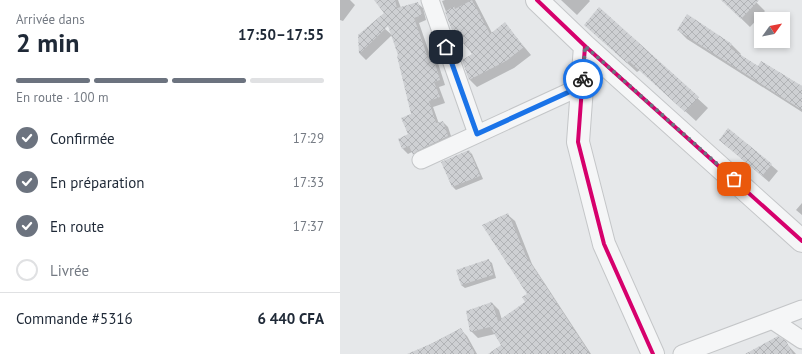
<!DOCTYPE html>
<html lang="fr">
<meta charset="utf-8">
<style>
:root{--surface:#fff;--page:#f2f2f3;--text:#1f2937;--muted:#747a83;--line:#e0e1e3;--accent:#6c737f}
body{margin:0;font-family:"PT Sans",sans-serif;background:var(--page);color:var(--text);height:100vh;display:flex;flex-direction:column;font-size:15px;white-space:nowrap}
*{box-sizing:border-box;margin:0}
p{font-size:13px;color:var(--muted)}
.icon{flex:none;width:22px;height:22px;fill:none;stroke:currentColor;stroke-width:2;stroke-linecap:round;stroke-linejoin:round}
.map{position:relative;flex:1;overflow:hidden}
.drawer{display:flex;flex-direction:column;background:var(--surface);width:340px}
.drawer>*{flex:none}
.needle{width:26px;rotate:57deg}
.controls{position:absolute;left:414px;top:12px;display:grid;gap:8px}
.controls a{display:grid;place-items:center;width:36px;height:36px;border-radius:0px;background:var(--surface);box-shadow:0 2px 6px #0003;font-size:20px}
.pin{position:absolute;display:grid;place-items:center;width:34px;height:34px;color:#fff;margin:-17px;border-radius:8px;box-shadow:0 2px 6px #0006}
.courier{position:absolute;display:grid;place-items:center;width:40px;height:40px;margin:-20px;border:3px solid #1a73e8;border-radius:50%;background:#fff;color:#222;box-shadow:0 1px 5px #0007}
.overview em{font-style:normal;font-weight:600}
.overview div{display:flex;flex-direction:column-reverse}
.overview{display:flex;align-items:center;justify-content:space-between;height:68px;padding:0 16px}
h1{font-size:26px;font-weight:600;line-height:30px}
.bar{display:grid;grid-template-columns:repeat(4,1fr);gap:6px 4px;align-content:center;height:48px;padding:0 16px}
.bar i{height:5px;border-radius:3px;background:var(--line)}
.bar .current{background:var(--accent)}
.bar p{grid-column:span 4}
.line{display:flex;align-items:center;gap:10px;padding:0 16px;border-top:1px solid var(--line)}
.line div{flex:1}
ol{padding:0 16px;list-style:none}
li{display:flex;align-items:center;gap:12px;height:44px}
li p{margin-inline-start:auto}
li .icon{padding:4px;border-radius:50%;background:var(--accent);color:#fff;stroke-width:4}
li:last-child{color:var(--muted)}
li i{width:22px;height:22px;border:2px solid var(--line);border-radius:50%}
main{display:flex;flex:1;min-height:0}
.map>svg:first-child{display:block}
</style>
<main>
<section class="drawer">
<div class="overview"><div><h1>2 min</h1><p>Arrivée dans</p></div><em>17:50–17:55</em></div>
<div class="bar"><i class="current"></i><i class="current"></i><i class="current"></i><i></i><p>En route · 100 m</p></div>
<ol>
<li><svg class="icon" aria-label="check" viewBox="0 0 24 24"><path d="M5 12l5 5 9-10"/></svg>Confirmée<p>17:29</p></li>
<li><svg class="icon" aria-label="check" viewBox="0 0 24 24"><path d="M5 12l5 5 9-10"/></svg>En préparation<p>17:33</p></li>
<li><svg class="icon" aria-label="check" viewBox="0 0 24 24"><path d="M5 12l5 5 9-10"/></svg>En route<p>17:37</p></li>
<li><i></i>Livrée</li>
</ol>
<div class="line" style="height:52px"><div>Commande #5316</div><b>6 440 CFA</b></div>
</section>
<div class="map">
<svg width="462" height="354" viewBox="0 0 462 354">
<defs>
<pattern id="building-cross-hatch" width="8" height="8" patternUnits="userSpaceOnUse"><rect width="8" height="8" fill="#ced0d3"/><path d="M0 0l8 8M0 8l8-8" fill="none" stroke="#b1b3b6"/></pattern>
</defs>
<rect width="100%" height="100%" fill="#e6e8ea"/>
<!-- shadow -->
<path fill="#0003" d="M0,0h10l5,5 -12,16 -3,-1z
M36,0h22l3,8 16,-5 6,5 3,12 -7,3 12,35 2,-1 5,6 7,22 -6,2 6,16 -12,4 6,17 4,-2 5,5 5,15 -35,17 -6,-7 -4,2 -5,-5 -4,-9 10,-5 3,-21 -8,-74z
M105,0h30l17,33 13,-9 26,31 -17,13 -37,19 -7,-7 -7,-19 10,-7 -19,-21 -12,-32z
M221,0h28l1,1 -13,14z
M382,0h32l11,11 -15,16z
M259,8l109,100 -12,13 -56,-51 -3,2 -42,-38z
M36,21l16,14 -26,25 -6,-6 -1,-18z
M338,30l54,15 9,9 -1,1 18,12 44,20v25l-115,-73z
M380,140l51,25 7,6 -9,11z
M129,151l3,3 11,25 -27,11 -3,-3 -10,-25z
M462,203v12l-6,-5z
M168,215l7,6 17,43 59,90h-101l12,-9 -7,-11 -17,4 -7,-7 21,-28 7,7 3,10 25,-17 1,-9z
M148,260l4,3 4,15 -31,10 -4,-3z
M120,329l7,7 10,18h-54l-2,-5z
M445,342l11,12h-49z"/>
<!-- building -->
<path fill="url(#building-cross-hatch)" d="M34,0h21l2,8 21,-6 4,13 -8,3 14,40 5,-2 7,24 -6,2 6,15 -11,4 7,22 7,-2 5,15 -31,15 -4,4 -4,-9 -7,3 -4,-10 10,-5 -7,-16 10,-4 -14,-58 1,-1 -10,-29 -29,28 -1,-19 26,-22z
M132,0l18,34 15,-12 19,25 -18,14 -37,19 -7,-20 10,-6 -17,-22 -2,1 -8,-21 9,-6 1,3z
M381,0h38l-18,19z
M259,7l100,90 -14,15 -56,-51 -2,2 -43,-38z
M347,14l45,30 -2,4 28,18 3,-5 41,25v24l-125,-80z
M388,128l44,36 -10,12 -43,-36z
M129,150l11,26 -28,11 -11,-25z
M168,213l18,43 64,98h-102l13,-9 -11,-18 -20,5 -4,-21 26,-9 6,19 27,-19 -3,-5 5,-3 -45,-69z
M149,259l4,16 -32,10 -5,-15z
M121,328l14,26h-68l26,-11z
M438,336l8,5 7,13h-48z"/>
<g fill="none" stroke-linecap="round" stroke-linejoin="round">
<defs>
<path id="minor" d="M90,0l47,134
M81,160l161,-74
M432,320l30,20
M342,354l120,-45"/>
<path id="tertiary" d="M197,0l48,46 217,195
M245,46l-7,96 26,102 49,110"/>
</defs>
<!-- minor casing -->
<use href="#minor" stroke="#c4c6c8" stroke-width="19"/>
<!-- tertiary casing -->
<use href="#tertiary" stroke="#c4c6c8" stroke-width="24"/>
<!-- minor -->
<use href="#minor" stroke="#f5f6f7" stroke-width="17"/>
<!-- tertiary -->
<use href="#tertiary" stroke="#f5f6f7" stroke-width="22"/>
<defs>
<path id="cycleway" d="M197,0l48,46 217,195
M245,46l-7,96 26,102 49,110"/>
</defs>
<!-- cycleway casing -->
<use href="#cycleway" stroke="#f4f6f9" stroke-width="6"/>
<!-- cycleway -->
<use href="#cycleway" stroke="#d6006c" stroke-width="4"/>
</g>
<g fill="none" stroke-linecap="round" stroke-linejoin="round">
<!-- done -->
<path stroke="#6c737f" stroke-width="4" stroke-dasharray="0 7.2" d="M243,79l2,-33 149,133"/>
<!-- route -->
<path stroke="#1a73e8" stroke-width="5" d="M106,47l31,87 105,-48 1,-7"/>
</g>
</svg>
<div class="controls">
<a><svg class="needle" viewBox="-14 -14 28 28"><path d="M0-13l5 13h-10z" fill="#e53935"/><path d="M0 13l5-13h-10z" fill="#747a83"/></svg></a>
</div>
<div class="pin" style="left:394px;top:179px;background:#ea580c"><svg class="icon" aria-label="bag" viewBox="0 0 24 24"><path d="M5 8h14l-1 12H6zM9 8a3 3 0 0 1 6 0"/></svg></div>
<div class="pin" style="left:106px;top:47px;background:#1f2937"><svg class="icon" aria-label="home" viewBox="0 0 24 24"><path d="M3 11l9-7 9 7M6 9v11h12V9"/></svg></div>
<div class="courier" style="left:243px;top:79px"><svg class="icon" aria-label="bike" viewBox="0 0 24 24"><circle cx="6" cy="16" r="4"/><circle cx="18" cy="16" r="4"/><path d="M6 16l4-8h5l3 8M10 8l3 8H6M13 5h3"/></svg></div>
</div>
</main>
